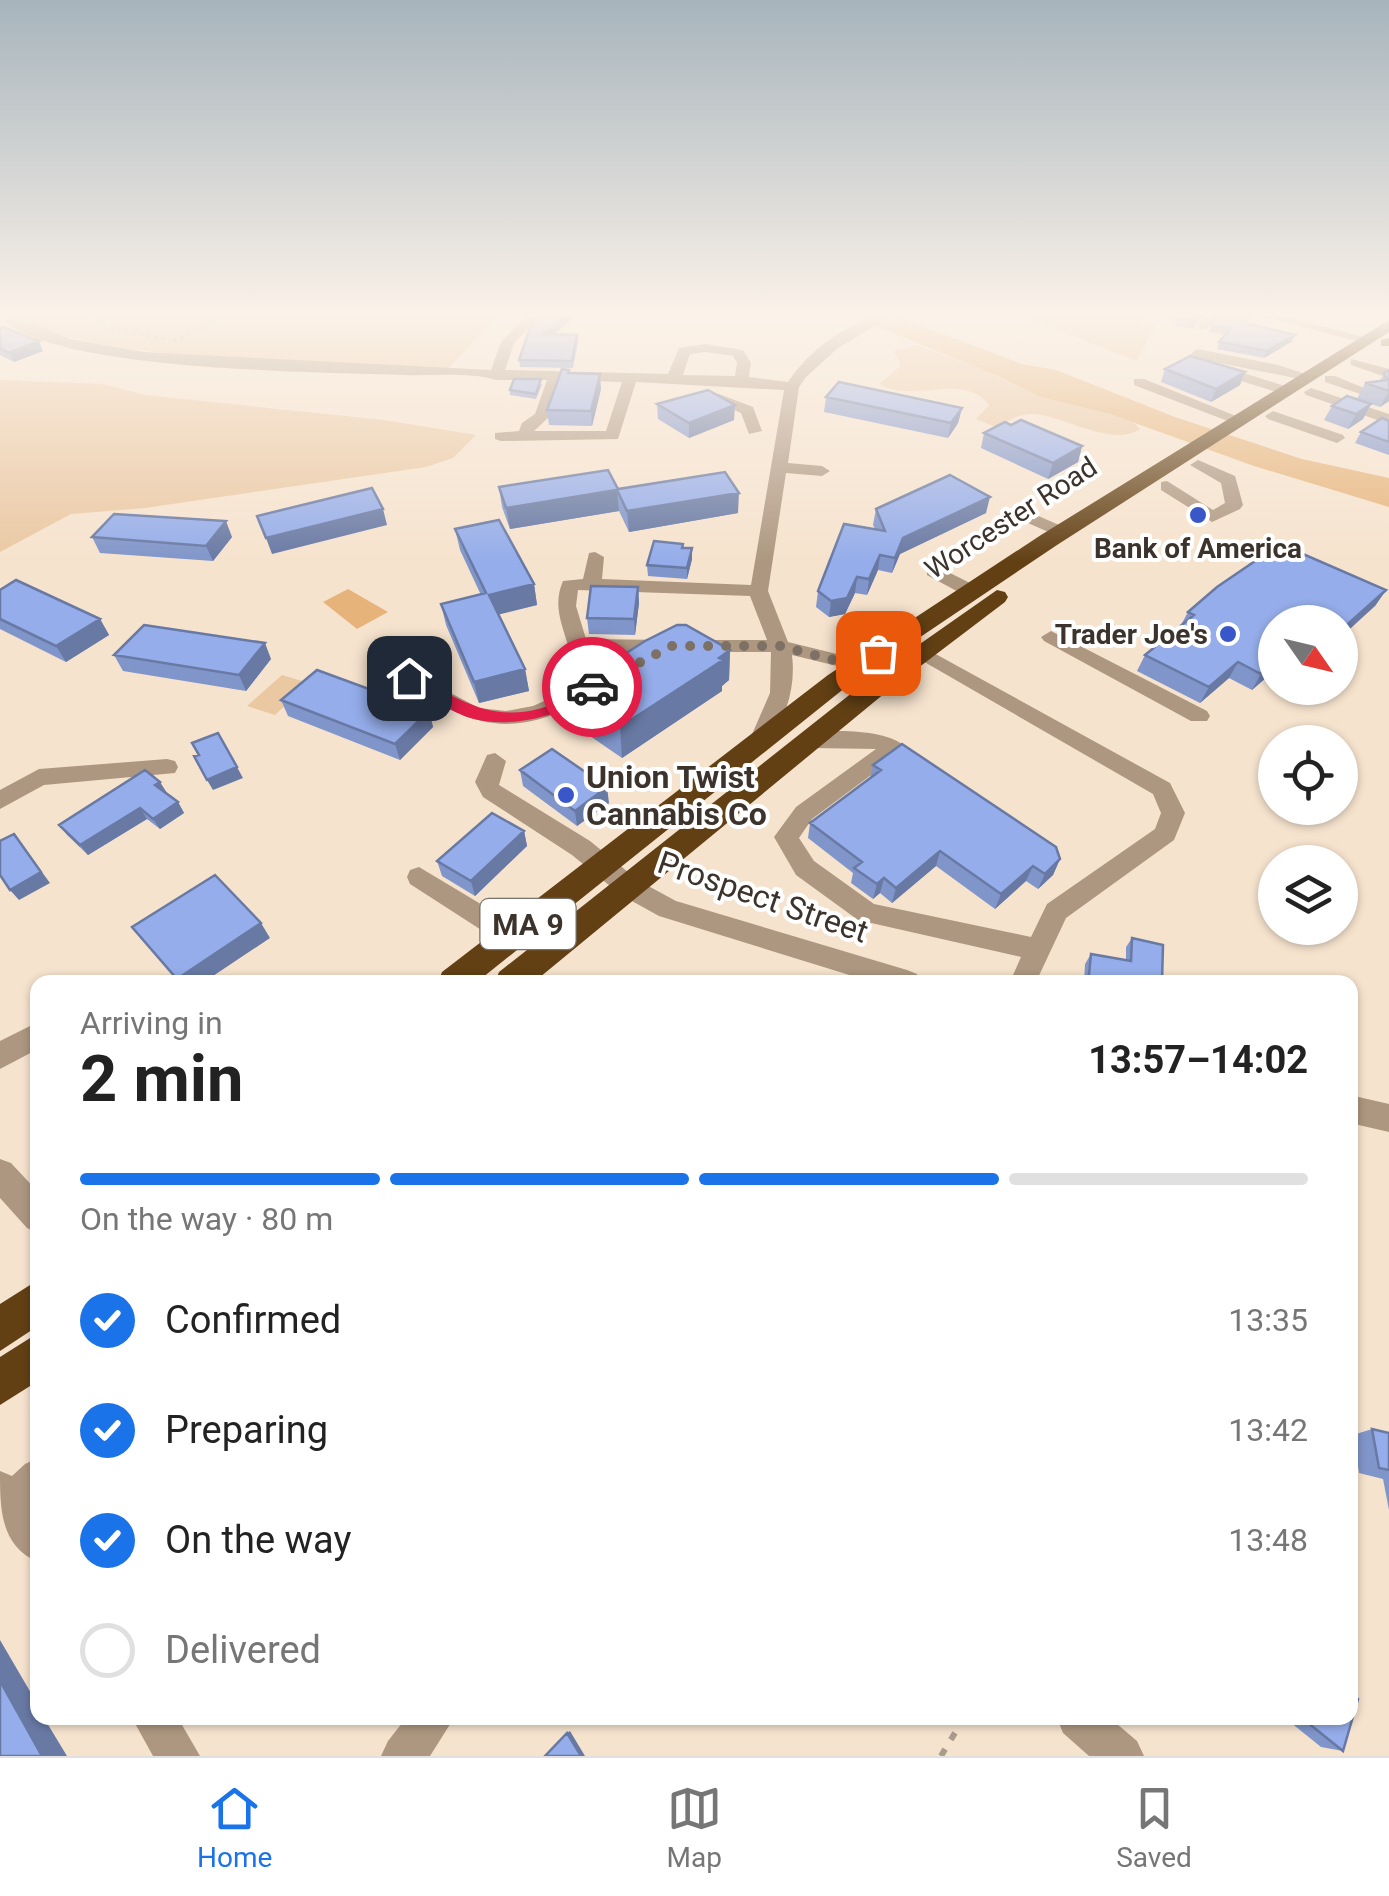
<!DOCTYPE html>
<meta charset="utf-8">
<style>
:root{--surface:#fff;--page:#f2f2f2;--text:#222;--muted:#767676;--line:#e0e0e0;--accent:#1a73e8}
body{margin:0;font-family:Roboto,sans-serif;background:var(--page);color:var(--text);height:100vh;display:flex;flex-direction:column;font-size:38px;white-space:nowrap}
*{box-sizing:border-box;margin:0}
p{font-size:32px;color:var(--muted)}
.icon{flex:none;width:55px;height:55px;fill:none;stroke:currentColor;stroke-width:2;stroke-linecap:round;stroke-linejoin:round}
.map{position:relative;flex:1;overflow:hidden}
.side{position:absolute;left:30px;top:975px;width:1328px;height:750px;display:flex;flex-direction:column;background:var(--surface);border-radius:20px;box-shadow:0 2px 8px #0004}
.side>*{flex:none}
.needle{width:65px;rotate:124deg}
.fabs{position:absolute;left:1258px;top:605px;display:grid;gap:20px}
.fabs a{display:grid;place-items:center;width:100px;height:100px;border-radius:50%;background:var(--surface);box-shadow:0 2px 8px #0004;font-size:50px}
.pin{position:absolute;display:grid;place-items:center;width:85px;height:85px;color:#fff;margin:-42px;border-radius:20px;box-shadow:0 5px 15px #0006}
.courier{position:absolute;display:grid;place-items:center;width:100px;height:100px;margin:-50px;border:8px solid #e11d48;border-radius:50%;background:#fff;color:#222;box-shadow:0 2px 12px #0007}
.overview em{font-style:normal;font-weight:700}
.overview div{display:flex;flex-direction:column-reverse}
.overview{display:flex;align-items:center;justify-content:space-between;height:170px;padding:0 50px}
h1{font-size:65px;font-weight:700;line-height:75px}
.bar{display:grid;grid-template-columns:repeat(4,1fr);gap:15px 10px;align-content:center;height:120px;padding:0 50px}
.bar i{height:12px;border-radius:8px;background:var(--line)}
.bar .current{background:var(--accent)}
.bar p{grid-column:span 4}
ol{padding:0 50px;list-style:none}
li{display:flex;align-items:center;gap:30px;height:110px}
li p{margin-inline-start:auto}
li .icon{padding:10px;border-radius:50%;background:var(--accent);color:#fff;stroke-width:4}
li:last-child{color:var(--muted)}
li i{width:55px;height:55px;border:5px solid var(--line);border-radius:50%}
.tab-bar{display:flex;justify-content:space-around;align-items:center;height:140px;border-top:2px solid var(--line);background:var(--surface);font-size:28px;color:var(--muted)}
.tab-bar a{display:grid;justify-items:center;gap:5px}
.tab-bar .current{color:var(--accent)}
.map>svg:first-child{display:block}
</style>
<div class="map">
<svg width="1389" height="1756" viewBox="0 0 1389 1756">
<rect width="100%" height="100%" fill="#f6e3ce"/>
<!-- green -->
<path fill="#eac8a2" d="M19,316h478l-49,53c-87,-5 -367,-5 -429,-53z
M1024,316h120l-5,6 16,4 -19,35z
M917,345l67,25 56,27 70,17 23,8 7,7c-29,19 -76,-14 -108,-15 -16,0 -23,8 -37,13l-19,-8 13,-14c-25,-34 -76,-1 -110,-21l22,-18 -7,-15z
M0,380l102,4 43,11 239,25 92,15 -23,23 -27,9 -281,41 -74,6 -71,38z
M282,675l27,8 -34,32 -28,-9z"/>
<!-- water -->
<path fill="#e6b47b" d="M838,316h57l127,48 34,6 119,47 127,42 87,19v29l-135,-41 -144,-52 -70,-17 -42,-21 -115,-47z
M348,589l40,23 -31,17 -34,-27z"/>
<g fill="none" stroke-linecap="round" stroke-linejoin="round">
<!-- path-far1 -->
<path stroke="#aa9c8c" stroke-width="2.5" stroke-dasharray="2.5 5" stroke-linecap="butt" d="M83,316l30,12 51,11
M174,341l51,-25"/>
<!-- path -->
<path stroke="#aa9c8c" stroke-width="6" stroke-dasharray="8 11" stroke-linecap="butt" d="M941,1756l23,-38"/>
<!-- minor -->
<path fill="#ad9780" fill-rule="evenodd" d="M0,316h14l56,23 74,13 347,18 10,-28 25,-26h14l-26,27 -9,27 163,4 11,-26 26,-4 38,6 8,13 -2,14 39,5c20,-31 65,-66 103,-66l-53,32 -32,29 -7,10 -11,76 34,3 8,5 -8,5 -36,-3 -18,118 20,51 53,13 37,-8 10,6 -3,4 -44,10 -49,-12c4,33 -6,61 -23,89l-8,3 -11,-8 20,-46 1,-41h-79l-10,-6 10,-6h75l-17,-44 -172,-6 -2,16 10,33 81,1 10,6 -10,6 -89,-1 -10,-6c-7,-23 -15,-41 -5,-64l20,-2 6,-26 6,-1 9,5 -2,22 149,6 33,-195 -148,-8 -18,57 -117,2 -6,-2v-6l24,-2 3,-8 13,-9 12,-34h-51c-26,-8 -63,-4 -91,-5 -78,-3 -360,-3 -405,-59zM705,352l28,4 4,7 -2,13 -52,-1 7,-21zM561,380l61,2 -16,49h-72l16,-15z
M1101,316l-7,5 -7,-4 1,-1z
M1203,316h13l-9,13h-10z
M1260,316h23l89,23 -7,4z
M1197,349l81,16 34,11 -7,4 -105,-21 88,28v6l-5,1 -97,-30v-6z
M1351,359l38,10v9l-38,-13z
M1325,376h10l41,17 -7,4 -44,-15z
M1134,379h10l102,41 -13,3 -99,-38z
M1311,388l78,26v10l-83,-29 -2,-3z
M693,393l26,1 34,13 9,24 -13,3 -8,-21 -24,-11 -29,-2 -2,-3z
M1273,411l70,24 2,3 -8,5 -69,-24 -3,-3z
M1198,460l37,16 8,29 -3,4 -28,13 -51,-32v-8l6,-1 46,29 12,-7 -4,-20 -31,-18z
M1027,511l39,17 3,4 -9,5 -39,-17v-8z
M934,565l44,22 2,4 -9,6 -7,-2 -37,-20v-8z
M1051,631l156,80 3,5 -3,5h-16l-147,-80 -3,-4z
M921,646l249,137 15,30 -11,27 -108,78 -30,64h-26l11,-25 -163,-37 -62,-45 -22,-38 22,-30 80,-58 -65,-1 -8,-3 -3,-5 3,-5c22,-7 87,-6 102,12l-3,5 -90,67 -13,19 15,23 60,43 157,33 16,-33 108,-75 6,-16 -8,-19 -239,-138v-8z
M409,671l70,37 27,3 27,-5 68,-30 10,7c-9,11 -26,18 -40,24 -72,34 -106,12 -169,-24l-3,-5z
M495,753l11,8 -7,24 91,56 49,40 37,20 231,69 10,4 3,8h-48l-213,-66 -38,-21 -49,-40 -89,-58 -8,-15 12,-27z
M167,759l8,2 3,6 -3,6 -131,12 -44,24v-19l39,-21z
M419,867l102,61 4,8 -4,8 -9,3 -9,-3 -93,-60 -3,-7 3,-7z
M38,1022v27l-38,20v-28z
M1350,1095l39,9v28l-39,-9z
M0,1159l11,4 27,29v41l-11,-5 -27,-30z
M38,1458v104c-38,-16 -38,-54 -38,-91l12,5 13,-12z
M132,1718h46l22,38h-47z
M406,1718h48l-24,38h-49l7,-15z
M1057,1718h53l27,23 7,15h-55l-26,-23z"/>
<!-- major -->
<path fill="#7b5527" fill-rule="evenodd" d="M1389,338v8h-8v-6z"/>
<!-- highway -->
<path fill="#624014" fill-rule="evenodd" d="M1389,320v12l-332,213 -211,142 -369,295h-39l4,-10 386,-297 213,-140z
M997,590l8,2 3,5 -3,5 -120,91 -351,289h-39l4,-10 368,-291z
M38,1280v46l-38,25v-47z
M38,1333v48l-38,24v-48z"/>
</g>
<!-- wall -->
<path fill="#8095c9" d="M537,316h36v2l-20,17h24l1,7 -5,26 -53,-1 -1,-7z
M1167,316h34l-8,13 -17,-3 -1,-6 -9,-2z
M1216,316h35l-4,7 48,12 -4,7 -27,16 -47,-9 2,-7 7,-7 -17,-3z
M0,328l43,23 -29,11 -14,-7z
M1165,369l80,3 -5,13 -29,17 -50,-20z
M1389,370v31l-9,6 -9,-3 -8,15 -15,10 -24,-9 8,-14 25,-7 8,-16 15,-2 4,-8z
M569,373l32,16 -9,37 -43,-1 -2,-15z
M542,384l-6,15 -26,-4v-5z
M826,397l136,11 -4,15 -10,15 -124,-26z
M657,404l77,16 -45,18 -31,-19z
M1389,421v34l-34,-12 6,-11z
M1011,425l71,21 -4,16 -30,17 -67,-31 3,-15z
M499,487l119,2 120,24 -109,19 -10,-21 -109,18 -8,-22z
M876,509l110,4 -86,41 -8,19 -14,-3 -11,25 -12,-2 -10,21 -16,3 -13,-10 2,-16 57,-62 -2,-4z
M455,529l79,55 3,21 -38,9 26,55 4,22 -50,12 -33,-78 -5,-21 40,-9 -21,-45z
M92,537h140l-19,24 -113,-8z
M683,548h9v11l-5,20 -39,-3 -1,-11z
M638,587l1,16 -4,32 -46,-1 -2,-16z
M0,590l100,29 9,16 -43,27 -66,-33z
M1386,590l-11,16 -100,16v48l-23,20 -23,-12 -29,25 -63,-32 8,-16 36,-30 7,-13z
M730,650l-1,30 -7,6v5l-100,67 -48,-33 -4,-30 10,-7v-5z
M114,655l157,4 -25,32 -123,-20z
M281,700l148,11 4,16 -33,33 -112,-44z
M873,765l187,94 -7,16 -15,14 -12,-8 -31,28 -59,-43 -44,37 -12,-10 -7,6 -22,-16 2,-10 -45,-35 2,-15 60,-45z
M520,770l89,33 -32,23 -54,-40z
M166,793l12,9 6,11 -24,16 -13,-10 -59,36 -21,-20 -8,-10 108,-32z
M524,831l3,15 -52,50 -33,-20 -5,-15z
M1132,938l30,44h-78l1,-18 6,-10 35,6v-13z
M1372,1429l17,4v77l-6,-31 -24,-6 -6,-38z
M1285,1718h65l-7,33 -22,-4z"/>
<!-- shaded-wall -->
<path fill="#6879a4" d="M566,316h7v2l-28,23 -1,-7z
M1295,335l-4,7 -27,16 3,-7z
M39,341l4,10 -29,11 -5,-9z
M1245,372l-5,13 -29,17 5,-13z
M600,374l1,15 -9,37 -1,-15z
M1389,391v10l-9,6z
M1371,404l-8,15 -15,10 8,-15z
M735,405l-1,15 -45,18v-15z
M962,408l-4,15 -10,15 3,-15z
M1082,446l-4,16 -30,17 5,-16z
M617,490l2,21 -109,18 -4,-21z
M739,493l-1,20 -109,19 -2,-21z
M990,497l-4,16 -86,41 -8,19 3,-15 8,-20z
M383,509l4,16 -115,29 -6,-16z
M226,521l6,16 -19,24 -7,-15z
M692,548v11l-5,20v-11z
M880,555l-2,15 -11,25 2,-16z
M857,577l-2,16 -10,21 -16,3 2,-16z
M534,584l3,21 -44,11 -4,-21z
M638,587l1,16 -4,32 -1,-16z
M1386,590l-11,16 -35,32v-7z
M100,619l9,16 -43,27 -10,-16z
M265,643l6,16 -25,32 -7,-16z
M730,650l-1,30 -7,6v5l-100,67 -2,-31z
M1238,662l-9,16 -29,25 9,-16z
M1275,662v8l-23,20 9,-16z
M525,669l4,22 -50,12 -5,-21z
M429,711l4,16 -33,33 -5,-16z
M237,767l6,11 -30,12 -6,-10z
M160,782l7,11 -5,3 -7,-11z
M607,787l2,16 -32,23 -2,-15z
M178,802l6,11 -24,16 -7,-10z
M140,808l7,11 -59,36 -8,-10z
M524,831l3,15 -52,50 -4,-15z
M14,834l36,49 -31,17 -9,-10z
M940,851l-4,15 -44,37 4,-15z
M1060,859l-7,16 -15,14 7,-15z
M1033,866l-7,15 -31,28 6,-15z
M884,878l-4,15 -7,6 4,-15z
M261,923l9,15 -66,44h-24l-3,-3z
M0,1640l38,65v13h6l23,38h-25l-42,-75z
M570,1731l15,25h-4l-14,-23z"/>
<!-- building -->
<path fill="#95adea" stroke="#6879a4" stroke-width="2.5" d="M537,316h29l-22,18 33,1 -5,26 -53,-1 13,-38z
M1178,316h22l-4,6 -17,-3z
M1216,316h34l-5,7 50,12 -28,16 -48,-9 12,-14 -20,-3z
M3,327l36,14 -30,12 -9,-5v-20z
M1190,356l55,16 -29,17 -51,-20z
M562,369l7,1 -1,3 32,1 -9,37 -44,-1z
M1389,370v21l-24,-8 22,-3 -3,-7z
M514,379h27l-5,15 -26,-4z
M839,382l123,26 -11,15 -125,-26z
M708,390l27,15 -46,18 -32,-19z
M1347,396l24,8 -15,10 -24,-8z
M1382,418l7,3v21l-28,-10z
M1021,420l61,26 -29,17 -69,-30 21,-11 6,3z
M608,470l10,19 107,-17 14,21 -112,18 -10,-21 -111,18 -7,-21z
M950,475l40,22 -87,41 -8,20 -15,-3 -11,24 -12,-2 -10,21 -16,3 -13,-10 26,-67 41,7 -9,-22z
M372,488l11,21 -117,29 -9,-22z
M114,514l112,7 -20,25 -114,-9z
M499,520l35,64 -45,11 36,74 -51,13 -33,-78 45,-11 -31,-64z
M654,541l29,3 -1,4h10l-5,20 -40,-3z
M1280,544l106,46 -46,41v-9h-65v40l-14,12 -23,-12 -29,25 -64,-32 49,-40 -6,-3 29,-25z
M16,580l84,39 -44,27 -56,-27v-29z
M591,586l47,1 -4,32 -47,-1z
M144,625l121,18 -26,32 -125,-20z
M677,625h9l44,25 -11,8 4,2 -103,67 -50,-32 13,-9 -3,-3 65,-42z
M317,670l112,41 -34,33 -114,-44z
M218,733l19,34 -30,13 -13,-24 5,-1 -7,-12z
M902,744l154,103 4,12 -15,15 -12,-8 -32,28 -61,-43 -44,37 -12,-10 -7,6 -23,-16 8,-6 -52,-39 71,-53 -8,-5z
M552,749l55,38 -32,24 -55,-41z
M145,770l15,12 -5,3 23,17 -25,17 -13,-11 -60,37 -21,-20z
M492,813l32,18 -53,50 -34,-20z
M14,834l27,38 -31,18 -10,-15v-34z
M215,875l46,48 -84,56 -45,-52z
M1132,938l31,7 -1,37h-46l-27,-7 2,-21 40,7z
M1372,1429l17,4v37l-10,-2z
M0,1681l42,75h-42z
M1350,1693l8,6 -15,52 -41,-33h48z
M567,1733l14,23h-36z"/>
<!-- sky -->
<linearGradient id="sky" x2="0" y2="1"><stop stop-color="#a7b4bc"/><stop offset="0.56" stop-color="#fbf2e9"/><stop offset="1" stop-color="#fbf2e9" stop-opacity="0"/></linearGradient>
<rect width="1389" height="562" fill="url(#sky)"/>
<!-- route -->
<path fill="#e11d48" d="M404,675h10c42,23 77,48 128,33 17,-5 33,-19 50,-25l7,4c-31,28 -84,42 -125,32 -24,-6 -49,-26 -70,-38z"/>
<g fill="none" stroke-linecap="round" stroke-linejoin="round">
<!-- done -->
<path stroke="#7d7165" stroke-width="10" stroke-dasharray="0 18" d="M592,687l80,-41h108l61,16 37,-9"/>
</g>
<!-- markers -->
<g fill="#3957c9" stroke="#fff" stroke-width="4">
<circle cx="1198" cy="515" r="10"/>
<circle cx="1228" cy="634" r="10"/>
<circle cx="566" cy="795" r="10"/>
</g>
<g text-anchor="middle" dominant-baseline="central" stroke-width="8" stroke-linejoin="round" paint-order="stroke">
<!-- far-street labels -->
<g font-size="28" fill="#3c342c" stroke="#fff">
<text transform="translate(1011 518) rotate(-33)">Worcester Road</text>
</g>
<!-- far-poi labels -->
<g font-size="28" font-weight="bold" fill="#3c342c" stroke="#fff">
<text x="1198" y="548">Bank of America</text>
<text x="1208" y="634" text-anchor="end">Trader Joe's</text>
</g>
<!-- shield labels -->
<rect fill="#fff" stroke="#76716b" stroke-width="2.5" x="480.5" y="899" width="95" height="50" rx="8"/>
<g font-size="30" font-weight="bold" fill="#3c342c">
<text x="528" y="924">MA 9</text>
</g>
<!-- poi labels -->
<g font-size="32" font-weight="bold" fill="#3c342c" stroke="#fff" text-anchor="start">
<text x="586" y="777">Union Twist<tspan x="586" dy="37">Cannabis Co</tspan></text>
</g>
<!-- street labels -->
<g font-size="32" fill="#3c342c" stroke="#fff">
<text transform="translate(763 897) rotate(19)">Prospect Street</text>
</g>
</g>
</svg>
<div class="fabs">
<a><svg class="needle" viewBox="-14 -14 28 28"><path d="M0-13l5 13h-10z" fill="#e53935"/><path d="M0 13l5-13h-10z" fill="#767676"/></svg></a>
<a><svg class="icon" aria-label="locate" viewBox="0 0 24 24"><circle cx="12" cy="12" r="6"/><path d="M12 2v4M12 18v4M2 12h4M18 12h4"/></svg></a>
<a><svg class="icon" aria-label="layers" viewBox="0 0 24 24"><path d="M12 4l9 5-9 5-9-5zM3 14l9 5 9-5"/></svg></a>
</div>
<div class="pin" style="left:878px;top:653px;background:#ea580c"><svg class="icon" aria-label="bag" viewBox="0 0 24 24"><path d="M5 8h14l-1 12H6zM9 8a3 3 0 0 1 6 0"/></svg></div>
<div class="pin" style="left:409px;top:678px;background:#1f2937"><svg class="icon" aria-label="home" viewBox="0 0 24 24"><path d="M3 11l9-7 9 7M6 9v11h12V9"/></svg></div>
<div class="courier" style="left:592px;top:687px"><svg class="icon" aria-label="car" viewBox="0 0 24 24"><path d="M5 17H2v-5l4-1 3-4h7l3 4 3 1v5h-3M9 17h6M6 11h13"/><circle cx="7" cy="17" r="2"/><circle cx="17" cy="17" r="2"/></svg></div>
<section class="side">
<div class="overview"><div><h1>2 min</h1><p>Arriving in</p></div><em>13:57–14:02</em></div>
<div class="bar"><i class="current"></i><i class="current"></i><i class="current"></i><i></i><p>On the way · 80 m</p></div>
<ol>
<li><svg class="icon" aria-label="check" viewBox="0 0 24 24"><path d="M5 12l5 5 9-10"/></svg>Confirmed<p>13:35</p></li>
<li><svg class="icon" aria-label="check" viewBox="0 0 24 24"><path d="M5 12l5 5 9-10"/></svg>Preparing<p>13:42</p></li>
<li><svg class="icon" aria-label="check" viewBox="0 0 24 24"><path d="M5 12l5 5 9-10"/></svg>On the way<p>13:48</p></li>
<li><i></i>Delivered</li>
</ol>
</section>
</div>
<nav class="tab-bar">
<a class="current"><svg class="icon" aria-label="home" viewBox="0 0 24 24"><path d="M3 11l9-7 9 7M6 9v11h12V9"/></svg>Home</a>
<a><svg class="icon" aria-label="map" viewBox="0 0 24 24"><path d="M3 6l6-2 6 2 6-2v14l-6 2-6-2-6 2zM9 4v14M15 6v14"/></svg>Map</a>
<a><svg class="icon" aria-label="saved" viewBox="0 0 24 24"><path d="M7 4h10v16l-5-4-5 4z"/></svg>Saved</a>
</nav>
